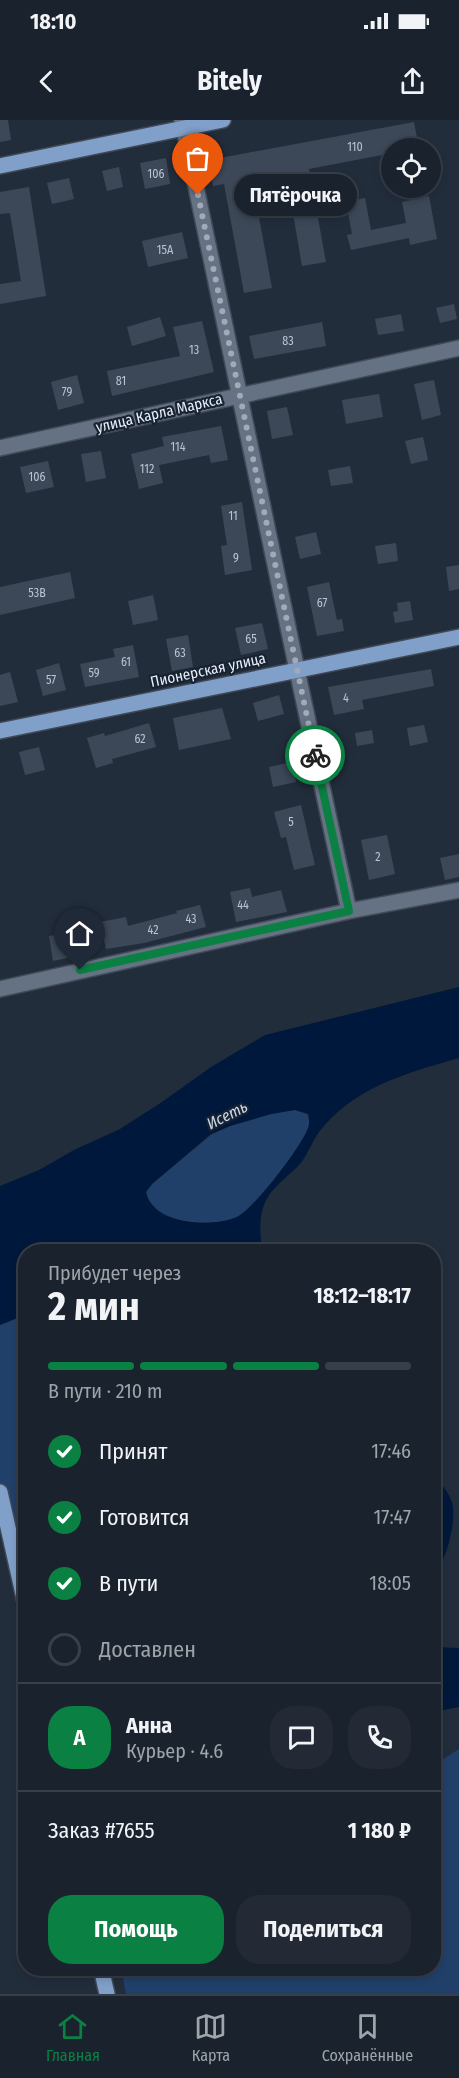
<!DOCTYPE html>
<html lang="ru">
<meta charset="utf-8">
<style>
:root{--surface:#1a222d;--page:#232a35;--text:#f1f3f6;--muted:#9fa4aa;--line:#383f49;--accent:#0b8043}
body{margin:0;font-family:"Fira Sans Condensed",sans-serif;background:var(--page);color:var(--text);height:100vh;display:flex;flex-direction:column;font-size:22px;white-space:nowrap}
*{box-sizing:border-box;margin:0}
p{font-size:20px;color:var(--muted)}
.icon{flex:none;width:33px;height:33px;fill:none;stroke:currentColor;stroke-width:2;stroke-linecap:round;stroke-linejoin:round}
.map{position:relative;flex:1;overflow:hidden}
.details{position:absolute;left:18px;top:1124px;width:423px;height:732px;display:flex;flex-direction:column;background:var(--surface);border-radius:24px;box-shadow:0 3px 9px #0003,0 0 0 2px var(--line)}
.details>*{flex:none}
.buttons{position:absolute;left:381px;top:18px;display:grid;gap:12px}
.buttons a{display:grid;place-items:center;width:60px;height:60px;border-radius:50%;background:var(--surface);box-shadow:0 3px 9px #0003,0 0 0 2px var(--line);font-size:30px}
.pin{position:absolute;display:grid;place-items:center;width:51px;height:51px;color:#fff;margin:-62px -26px;border-radius:50% 50% 50% 0;rotate:-45deg;box-shadow:0 0 6px #0007}
.pin .icon{rotate:45deg}
.courier{position:absolute;display:grid;place-items:center;width:60px;height:60px;margin:-30px;border:4px solid #0b8043;border-radius:50%;background:#fff;color:#222;box-shadow:0 2px 8px #0007}
.bubble{position:absolute;height:42px;border-radius:21px;background:var(--surface);box-shadow:0 3px 9px #0003,0 0 0 2px var(--line);font-size:20px;font-weight:700;line-height:42px;text-align:center}
.summary em{font-style:normal;font-weight:700}
.summary div{display:flex;flex-direction:column-reverse}
.summary{display:flex;align-items:center;justify-content:space-between;height:102px;padding:0 30px}
h1{font-size:39px;font-weight:700;line-height:45px}
.bar{display:grid;grid-template-columns:repeat(4,1fr);gap:9px 6px;align-content:center;height:72px;padding:0 30px}
.bar i{height:8px;border-radius:4px;background:var(--line)}
.bar .current{background:var(--accent)}
.bar p{grid-column:span 4}
.line{display:flex;align-items:center;gap:15px;padding:0 30px;border-top:2px solid var(--line)}
.line div{flex:1}
.round{display:grid;place-items:center;flex:none;width:63px;height:63px;border-radius:24px;background:var(--page)}
ol{padding:0 30px;list-style:none}
li{display:flex;align-items:center;gap:18px;height:66px}
li p{margin-inline-start:auto}
li .icon{padding:6px;border-radius:50%;background:var(--accent);color:#fff;stroke-width:4}
li:last-child{color:var(--muted)}
li i{width:33px;height:33px;border:3px solid var(--line);border-radius:50%}
.primary-button{display:flex;gap:12px;margin-top:auto;padding:12px 30px}
.primary-button a{flex:1;height:69px;border-radius:24px;background:var(--accent);color:#fff;font-size:24px;font-weight:700;line-height:69px;text-align:center}
.primary-button a+a{background:var(--page);color:var(--text)}
.status{display:flex;justify-content:space-between;align-items:center;height:42px;padding:0 30px;background:var(--surface);direction:ltr}
.status svg{height:16px;fill:currentColor}
header{display:flex;justify-content:space-between;align-items:center;height:78px;padding:0 30px;background:var(--surface);font-size:27px;font-weight:700}
.tabs{display:flex;justify-content:space-around;align-items:center;height:84px;border-top:2px solid var(--line);background:var(--surface);font-size:16px;color:var(--muted)}
.tabs a{display:grid;justify-items:center;gap:3px}
.tabs .current{color:var(--accent)}
.map>svg:first-child{display:block}
</style>
<div class="status"><b>18:10</b><svg viewBox="0 0 49 12"><path d="M0 12V9h3v3zM5 12V6h3v6zM10 12V3h3v9zM15 12V0h3v12zM26 1h20v11H26zM47 4h2v5h-2z"/></svg></div>
<header><svg class="icon" aria-label="back" viewBox="0 0 24 24"><path d="M15 5l-7 7 7 7"/></svg>Bitely<svg class="icon" aria-label="share" viewBox="0 0 24 24"><path d="M12 15V3M7 8l5-5 5 5M5 13v7h14v-7"/></svg></header>
<div class="map">
<svg width="459" height="1874" viewBox="0 0 459 1874">
<rect width="100%" height="100%" fill="#222d3c"/>
<!-- green -->
<path fill="#214069" d="M295,990l13,4c1,5 2,9 0,14 -6,18 -55,81 -71,89 -20,9 -56,7 -76,-3 -9,-4 -13,-13 -15,-22l6,-8 59,-49 19,-9 41,-12z
M25,1195v215l-25,-7v-198z
M459,1629v245h-333l-5,-26h313v-206l8,-2z"/>
<!-- water -->
<path fill="#00183b" fill-rule="evenodd" d="M459,867v71c-52,15 -105,29 -140,74 -7,10 -11,22 -19,32 -10,11 -24,20 -32,33 -10,16 -8,36 -6,54h-236l-1,64 -25,10v-139l39,-16 35,-20 46,-21 42,-27 49,-35 54,-32zM295,990l13,4c1,5 2,9 0,14 -6,18 -54,81 -71,89 -26,11 -84,8 -91,-25l6,-8 59,-50 19,-8 41,-12z
M434,1355c7,8 18,21 19,32 2,25 -8,51 -19,72z
M434,1527l25,1v59l-25,5z"/>
<!-- building -->
<path fill="#3c4858" d="M0,0h8l3,20 -11,2z
M414,2l5,26h-27v5l-83,16 17,93 -24,4 -16,-93 -34,6 20,109 -28,5 -20,-109 -11,2 -4,-26z
M166,38l4,26 -25,5 -5,-26z
M119,47l4,20 -16,4 -5,-20z
M69,58l5,21 -22,5 -5,-21z
M29,67l17,109 -46,8v-20l21,-3 -11,-68 -10,1v-22z
M429,76l8,43 -27,6 -1,-7 -58,12 -4,-15 5,-1 -6,-32 19,-4 6,32 35,-7 -4,-21z
M182,112l6,26 -40,9 -6,-26z
M454,184l3,15 -17,4 -4,-15z
M401,194l3,17 -26,4 -3,-16z
M160,197l6,19 -34,10 -5,-19z
M202,201l12,51 -102,24 -5,-25 73,-15 -7,-29z
M322,202l4,24 -72,13 -5,-23z
M77,255l7,28 -26,7 -7,-28z
M434,260l7,35 -19,5 -8,-36z
M379,274l4,23 -37,7 -4,-24z
M287,287l6,28 -21,4 -5,-28z
M221,306l7,34 -17,3 -2,-8 -50,10 4,18 -24,6 -8,-35 33,-8 -2,-9z
M423,317l5,23 -17,4 -6,-23z
M101,331l5,27 -20,4 -5,-28z
M48,341l6,26 -28,6 -6,-26z
M350,346l3,17 -22,3 -3,-16z
M242,382l10,68 -27,5 -4,-29 6,-1 -6,-39z
M316,412l5,22 -21,5 -5,-22z
M396,423l2,18 -20,3 -3,-18z
M459,445v24l-10,2 -3,-24z
M70,452l5,26 -75,17v-28z
M329,462l8,38 5,-1 2,12 -27,5 -10,-49z
M153,475l5,25 -25,5 -5,-24z
M410,481l3,19 -18,3 -2,-11 5,-1 -1,-8z
M262,503l6,26 -27,6 -6,-27z
M188,515l5,32 -21,4 -6,-32z
M133,525l6,32 -54,10 -5,-23 35,-7 -2,-8z
M59,543l7,27 -23,6 -7,-26z
M431,549l3,17 -72,14 2,9 -30,6 -6,-28z
M10,552l8,30 -18,4v-31z
M279,575l5,19 -26,7 -5,-18z
M222,588l9,31 -52,11 -6,-32z
M149,603l7,24 -44,12 1,4 -17,5 -9,-30 17,-5 1,3z
M424,605l4,17 -18,4 -3,-18z
M372,610l2,13 -17,3 -2,-13z
M39,627l6,23 -20,5 -6,-23z
M292,642l4,20 -23,5 -4,-20z
M301,685l14,60 -21,5 -8,-33 -5,1 -7,-26z
M387,715l8,39 -26,6 -8,-40z
M459,734v23l-14,3 -5,-22z
M250,768l2,9 29,-7 6,22 -51,10 -6,-30z
M200,785l6,22 -62,16 -38,6 -6,-27 26,-5 2,9 49,-13 -1,-2z
M72,812l5,24 -24,5 -4,-25z"/>
<g fill="none" stroke-linecap="round" stroke-linejoin="round">
<defs>
<path id="minor" d="M182,0l115,550 52,241
M0,328l459,-100
M0,869l349,-78 110,-21"/>
<path id="primary" d="M0,46l223,-46
M0,611l459,-94
M0,1372l26,115
M101,1848l6,26"/>
</defs>
<!-- minor casing -->
<use href="#minor" stroke="#404956" stroke-width="18"/>
<!-- primary casing -->
<use href="#primary" stroke="#404956" stroke-width="18"/>
<!-- minor -->
<use href="#minor" stroke="#657284" stroke-width="15"/>
<!-- primary -->
<use href="#primary" stroke="#809fc9" stroke-width="15"/>
</g>
<g fill="none" stroke-linecap="round" stroke-linejoin="round">
<!-- done -->
<path stroke="#a2aab7" stroke-width="6" stroke-dasharray="0 10.8" d="M198,75l117,560"/>
<!-- route -->
<path stroke="#0b8043" stroke-width="8" d="M80,850l269,-59 -34,-156"/>
</g>
<g text-anchor="middle" dominant-baseline="central" stroke-width="4.5" stroke-linejoin="round" paint-order="stroke">
<!-- number labels -->
<g font-size="12" fill="#bcc4d1">
<text x="355" y="27">110</text>
<text x="156" y="54">106</text>
<text x="165" y="130">15А</text>
<text x="288" y="221">83</text>
<text x="194" y="230">13</text>
<text x="121" y="261">81</text>
<text x="67" y="272">79</text>
<text x="178" y="327">114</text>
<text x="147" y="349">112</text>
<text x="37" y="357">106</text>
<text x="233" y="396">11</text>
<text x="236" y="438">9</text>
<text x="37" y="473">53В</text>
<text x="322" y="483">67</text>
<text x="251" y="519">65</text>
<text x="180" y="533">63</text>
<text x="126" y="542">61</text>
<text x="94" y="553">59</text>
<text x="51" y="560">57</text>
<text x="346" y="578">4</text>
<text x="140" y="619">62</text>
<text x="291" y="702">5</text>
<text x="378" y="737">2</text>
<text x="243" y="785">44</text>
<text x="191" y="799">43</text>
<text x="153" y="810">42</text>
</g>
<!-- street labels -->
<g font-size="15" fill="#e7eef9" stroke="#182332">
<text transform="translate(159 293) rotate(-13)">улица Карла Маркса</text>
<text transform="translate(208 550) rotate(-12)">Пионерская улица</text>
</g>
<!-- water labels -->
<g font-size="16" font-style="italic" fill="#cad8ec" stroke="#182332">
<text transform="translate(227 995) rotate(-27)">Исеть</text>
</g>
</g>
</svg>
<div class="buttons">
<a><svg class="icon" aria-label="locate" viewBox="0 0 24 24"><circle cx="12" cy="12" r="6"/><path d="M12 2v4M12 18v4M2 12h4M18 12h4"/></svg></a>
</div>
<div class="pin" style="left:198px;top:75px;background:#ea580c"><svg class="icon" aria-label="bag" viewBox="0 0 24 24"><path d="M5 8h14l-1 12H6zM9 8a3 3 0 0 1 6 0"/></svg></div>
<div class="pin" style="left:80px;top:850px;background:#1f2937"><svg class="icon" aria-label="home" viewBox="0 0 24 24"><path d="M3 11l9-7 9 7M6 9v11h12V9"/></svg></div>
<div class="courier" style="left:315px;top:635px"><svg class="icon" aria-label="bike" viewBox="0 0 24 24"><circle cx="6" cy="16" r="4"/><circle cx="18" cy="16" r="4"/><path d="M6 16l4-8h5l3 8M10 8l3 8H6M13 5h3"/></svg></div>
<div class="bubble" style="left:234px;top:54px;width:123px">Пятёрочка</div>
<section class="details">
<div class="summary"><div><h1>2 мин</h1><p>Прибудет через</p></div><em>18:12–18:17</em></div>
<div class="bar"><i class="current"></i><i class="current"></i><i class="current"></i><i></i><p>В пути · 210 m</p></div>
<ol>
<li><svg class="icon" aria-label="check" viewBox="0 0 24 24"><path d="M5 12l5 5 9-10"/></svg>Принят<p>17:46</p></li>
<li><svg class="icon" aria-label="check" viewBox="0 0 24 24"><path d="M5 12l5 5 9-10"/></svg>Готовится<p>17:47</p></li>
<li><svg class="icon" aria-label="check" viewBox="0 0 24 24"><path d="M5 12l5 5 9-10"/></svg>В пути<p>18:05</p></li>
<li><i></i>Доставлен</li>
</ol>
<div class="line" style="height:108px"><b class="round" style="background:var(--accent);color:#fff">А</b><div><b>Анна</b><p>Курьер · 4.6</p></div><a class="round"><svg class="icon" aria-label="chat" viewBox="0 0 24 24"><path d="M4 5h16v11H9l-5 4z"/></svg></a><a class="round"><svg class="icon" aria-label="phone" viewBox="0 0 24 24"><path d="M5 4h4l2 5-3 2q2 4 5 5l2-3 5 2v4C11 20 4 13 5 4z"/></svg></a></div>
<div class="line" style="height:78px"><div>Заказ #7655</div><b>1 180 ₽</b></div>
<div class="primary-button"><a>Помощь</a><a>Поделиться</a></div>
</section>
</div>
<nav class="tabs">
<a class="current"><svg class="icon" aria-label="home" viewBox="0 0 24 24"><path d="M3 11l9-7 9 7M6 9v11h12V9"/></svg>Главная</a>
<a><svg class="icon" aria-label="map" viewBox="0 0 24 24"><path d="M3 6l6-2 6 2 6-2v14l-6 2-6-2-6 2zM9 4v14M15 6v14"/></svg>Карта</a>
<a><svg class="icon" aria-label="saved" viewBox="0 0 24 24"><path d="M7 4h10v16l-5-4-5 4z"/></svg>Сохранённые</a>
</nav>
